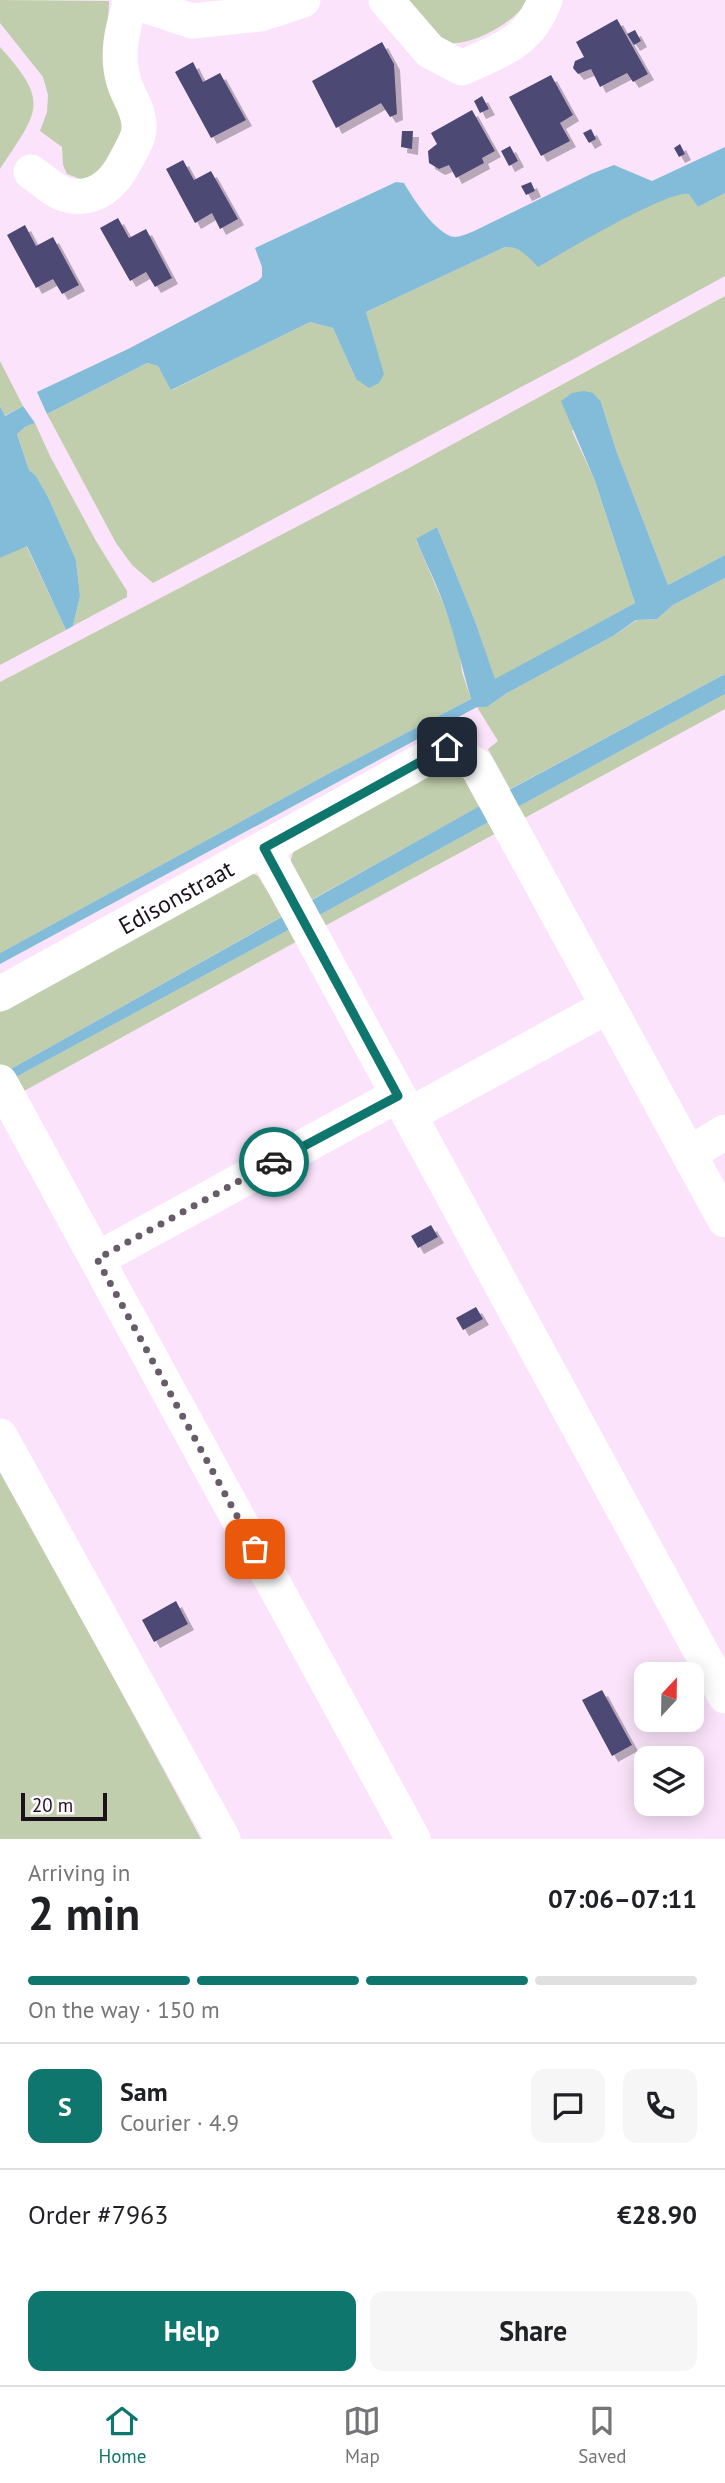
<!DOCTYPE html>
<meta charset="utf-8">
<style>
:root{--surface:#fff;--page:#f6f6f6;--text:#202124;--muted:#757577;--line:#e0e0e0;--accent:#0f766e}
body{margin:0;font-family:"PT Sans",sans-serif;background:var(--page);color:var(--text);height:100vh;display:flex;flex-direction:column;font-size:26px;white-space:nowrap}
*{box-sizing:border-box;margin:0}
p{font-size:23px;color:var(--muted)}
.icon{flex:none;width:38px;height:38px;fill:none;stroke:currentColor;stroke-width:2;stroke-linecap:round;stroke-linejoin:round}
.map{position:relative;height:1839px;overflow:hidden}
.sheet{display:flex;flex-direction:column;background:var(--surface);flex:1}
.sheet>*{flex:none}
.needle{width:46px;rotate:22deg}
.buttons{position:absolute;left:634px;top:1662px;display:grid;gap:14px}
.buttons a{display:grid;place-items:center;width:70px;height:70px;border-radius:14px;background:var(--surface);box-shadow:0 4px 18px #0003;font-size:35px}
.scale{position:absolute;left:21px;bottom:18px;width:86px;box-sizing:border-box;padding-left:7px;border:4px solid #1b121c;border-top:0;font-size:19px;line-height:24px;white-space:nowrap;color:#1b121c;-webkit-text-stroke:5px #fdf8fe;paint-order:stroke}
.pin{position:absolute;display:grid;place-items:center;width:60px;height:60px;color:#fff;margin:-30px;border-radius:14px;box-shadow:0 4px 10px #0006}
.courier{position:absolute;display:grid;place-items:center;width:70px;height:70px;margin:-35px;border:5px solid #0f766e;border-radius:50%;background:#fff;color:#222;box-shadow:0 2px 9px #0007}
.head em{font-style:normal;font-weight:600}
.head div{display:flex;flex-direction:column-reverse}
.head{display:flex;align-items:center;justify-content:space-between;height:119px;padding:0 28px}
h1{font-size:46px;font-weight:600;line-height:52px}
.bar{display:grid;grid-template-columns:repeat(4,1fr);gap:10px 7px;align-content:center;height:84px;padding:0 28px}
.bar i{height:9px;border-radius:5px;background:var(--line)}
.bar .on{background:var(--accent)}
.bar p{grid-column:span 4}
.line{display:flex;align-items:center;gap:18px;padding:0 28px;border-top:2px solid var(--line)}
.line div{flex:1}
.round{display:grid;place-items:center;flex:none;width:74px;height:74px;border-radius:14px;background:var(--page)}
.primary-button{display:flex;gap:14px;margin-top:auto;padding:14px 28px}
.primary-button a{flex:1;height:80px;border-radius:14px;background:var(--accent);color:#fff;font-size:28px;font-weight:600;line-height:80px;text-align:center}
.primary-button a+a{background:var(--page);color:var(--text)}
.tab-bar{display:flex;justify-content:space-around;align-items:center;height:98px;border-top:2px solid var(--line);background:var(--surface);font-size:19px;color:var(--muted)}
.tab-bar a{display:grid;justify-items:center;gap:4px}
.tab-bar .on{color:var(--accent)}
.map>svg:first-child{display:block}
</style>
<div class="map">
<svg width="725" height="1839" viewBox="0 0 725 1839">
<defs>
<filter id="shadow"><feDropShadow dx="6" dy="6" stdDeviation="0" flood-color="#0004"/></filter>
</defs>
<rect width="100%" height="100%" fill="#fbe4fb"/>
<!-- green -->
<path fill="#c0cead" d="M0,0l109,1 -1,23 19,113 -31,41 -16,1 -13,-5 -4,-9 -1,-18 -22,-16 7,-19 1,-17 -5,-18 -43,-54z
M398,0h130c-11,22 -68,55 -91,39 -14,-9 -27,-27 -39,-39z
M0,47c51,56 38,64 0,122z
M681,192l8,1 9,14 27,-14v83l-153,84 -419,223 -21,-18 -16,-22 -69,-129 100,-51 11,3 14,24 138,-68 23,6 23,51 19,-34 -9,-33 139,-65h7l9,4z
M725,296v259l-57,30 -52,-135 -15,-48 -29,29 23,50 40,122 -140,77 -20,-59 -38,-94 -21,13 28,65 15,44 3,23 9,27 -147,77 -324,177v-271l407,-213z
M0,361l23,45 -19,10 -4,-11z
M35,423l15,33 46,85 31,50v6l-54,29 7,-30 -4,-36 -28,-63 -12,-21 -7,-6 -12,-36 8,-7z
M26,545l40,85 -66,35v-107z
M725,578v96l-215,115 -22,-40 10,-8 -21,-34h10l20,-14 106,-57 24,-16 20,-1 16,-14z
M725,694v15l-206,112 -5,-12z
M442,768c23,0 30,20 40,37l-178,99c-11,-25 -21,-35 -6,-62z
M494,819l8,11 -181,98 -5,-11z
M240,868l18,8 25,40 -283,159v-74z
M294,927l9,11 -279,153 -8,-14z
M0,1468l201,371h-201z"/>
<!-- water -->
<path fill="#82bcd8" d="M725,147v46l-27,14 -9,-13c-22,-4 -126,59 -151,73 -10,-10 -18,-21 -33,-20l-139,65 18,62 -5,9 -10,5 -13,-9 -23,-51 -23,-6 -139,68 -13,-24 -11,-3 -100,51 -10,-22 91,-43 130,-68 4,-4v-10l-7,-19 141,-66 8,1c8,14 33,53 51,54 5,0 11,-3 17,-5l119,-58 23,-9 38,16z
M584,391l9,2 8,9 15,48 52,135 57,-30v23l-52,27 -16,14 -21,1 -23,16 -106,57 -20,14h-10l-477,257v-11l324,-177 147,-77c-9,-32 -16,-63 -27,-94 -8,-23 -19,-43 -28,-66l21,-12 38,94 20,58 140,-76 -40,-122 -34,-80 11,-8z
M0,406l5,10 18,-10 12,17 -10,4 -8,7 12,36 7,6 12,21 28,63 4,36 -7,30 -7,4 -39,-84 -27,12z
M725,674v20l-211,115 -9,-17z
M485,803l9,16 -178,98 -22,10 -278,150 -16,-2z"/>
<!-- building -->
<path fill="#4d4874" filter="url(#shadow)" d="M617,19l31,55 -15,8 -6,-9 -27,14 -9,-18 -13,5 -5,-6 2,-7 9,-4 -8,-15z
M635,30l6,11 -7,4 -7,-11z
M382,42l12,22 3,50 -7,3 -9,-14 -45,25 -24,-47z
M193,62l10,20 17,-9 26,47 -35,18 -36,-66z
M551,75l22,40 -13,8 10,18 -29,15 -32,-59z
M482,96l7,13 -9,4 -6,-12z
M472,110l23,41 -13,7 2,5 -28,15 -7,-13 -10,4 -10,-6 -1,-12 9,-7 -6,-11z
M591,129l5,10 -7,4 -6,-10z
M402,131h11l-1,18 -11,-2z
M680,144l5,10 -6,3 -5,-9z
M510,146l8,15 -9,5 -8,-15z
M183,160l11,20 17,-9 27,48 -18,10 -8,-16 -17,10 -29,-54z
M531,182l4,9 -9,4 -5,-9z
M118,218l11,20 17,-9 26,49 -17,9 -9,-15 -16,9 -30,-53z
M25,225l11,21 17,-9 26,48 -17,9 -9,-15 -17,9 -29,-53z
M431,1225l7,12 -20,11 -7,-12z
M476,1307l7,12 -20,11 -7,-12z
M176,1601l12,23 -34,18 -12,-22z
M602,1690l30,55 -20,11 -30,-56z"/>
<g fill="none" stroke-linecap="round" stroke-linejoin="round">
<!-- minor -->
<g stroke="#fff" stroke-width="35">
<path d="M129,0l63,21 68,-7 43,-14"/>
<path d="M386,0l44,51 32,17c38,-18 67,-25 83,-68"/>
<path d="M31,172c10,7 24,20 36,23 28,7 47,-11 59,-35 5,-10 14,-23 13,-34 0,-15 -9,-27 -14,-41 -10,-28 -3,-56 6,-84"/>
<path d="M264,848l461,848"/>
<path id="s1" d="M0,994l447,-247 30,19 248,454"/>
<path d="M0,1082l413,757"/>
<path d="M409,1115l199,-109"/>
<path d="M689,1154l36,-22"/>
<path d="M97,1259l301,-164"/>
<path d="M0,1436l223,403"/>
</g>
</g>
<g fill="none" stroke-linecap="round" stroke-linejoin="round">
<!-- done -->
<path stroke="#695c6a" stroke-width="7" stroke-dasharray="0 12.6" d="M255,1549l-158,-290 177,-97"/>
<!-- route -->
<path stroke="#0f766e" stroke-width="9" d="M274,1162l124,-66 -134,-248 183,-101"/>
</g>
<g text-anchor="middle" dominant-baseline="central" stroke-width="7" stroke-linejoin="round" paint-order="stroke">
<!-- street labels -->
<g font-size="24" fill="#1b121c" stroke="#fdf8fe">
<text stroke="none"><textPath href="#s1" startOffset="201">Edisonstraat</textPath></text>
</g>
</g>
</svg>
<div class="buttons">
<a><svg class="needle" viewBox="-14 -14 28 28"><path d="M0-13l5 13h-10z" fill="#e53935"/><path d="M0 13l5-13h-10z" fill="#757577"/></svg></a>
<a><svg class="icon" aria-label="layers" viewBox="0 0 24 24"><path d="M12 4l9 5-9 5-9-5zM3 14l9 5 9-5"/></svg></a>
</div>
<div class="scale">20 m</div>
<div class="pin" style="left:255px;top:1549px;background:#ea580c"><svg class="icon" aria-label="bag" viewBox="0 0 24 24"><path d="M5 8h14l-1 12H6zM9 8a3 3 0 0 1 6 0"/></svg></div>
<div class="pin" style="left:447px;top:747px;background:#1f2937"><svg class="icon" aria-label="home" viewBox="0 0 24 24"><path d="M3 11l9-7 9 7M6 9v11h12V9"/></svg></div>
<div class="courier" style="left:274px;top:1162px"><svg class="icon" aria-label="car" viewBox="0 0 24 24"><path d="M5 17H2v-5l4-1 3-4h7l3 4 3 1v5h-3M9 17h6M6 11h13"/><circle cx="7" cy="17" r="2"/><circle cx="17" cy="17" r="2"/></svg></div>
</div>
<section class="sheet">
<div class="head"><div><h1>2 min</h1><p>Arriving in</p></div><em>07:06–07:11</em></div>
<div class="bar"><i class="on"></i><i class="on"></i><i class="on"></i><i></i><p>On the way · 150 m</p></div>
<div class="line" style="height:126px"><b class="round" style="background:var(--accent);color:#fff">S</b><div><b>Sam</b><p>Courier · 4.9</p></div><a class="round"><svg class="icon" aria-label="chat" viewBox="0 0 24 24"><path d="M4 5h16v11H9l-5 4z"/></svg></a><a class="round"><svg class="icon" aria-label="phone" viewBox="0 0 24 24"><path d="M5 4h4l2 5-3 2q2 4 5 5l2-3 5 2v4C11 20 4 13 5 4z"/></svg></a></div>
<div class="line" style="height:91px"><div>Order #7963</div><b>€28.90</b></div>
<div class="primary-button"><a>Help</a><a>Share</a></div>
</section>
<nav class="tab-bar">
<a class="on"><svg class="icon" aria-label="home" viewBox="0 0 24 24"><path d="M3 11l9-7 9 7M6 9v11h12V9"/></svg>Home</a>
<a><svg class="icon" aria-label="map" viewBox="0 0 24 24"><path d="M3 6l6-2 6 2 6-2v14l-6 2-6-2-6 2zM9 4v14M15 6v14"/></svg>Map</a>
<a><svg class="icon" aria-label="saved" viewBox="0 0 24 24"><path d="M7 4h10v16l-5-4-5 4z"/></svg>Saved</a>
</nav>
